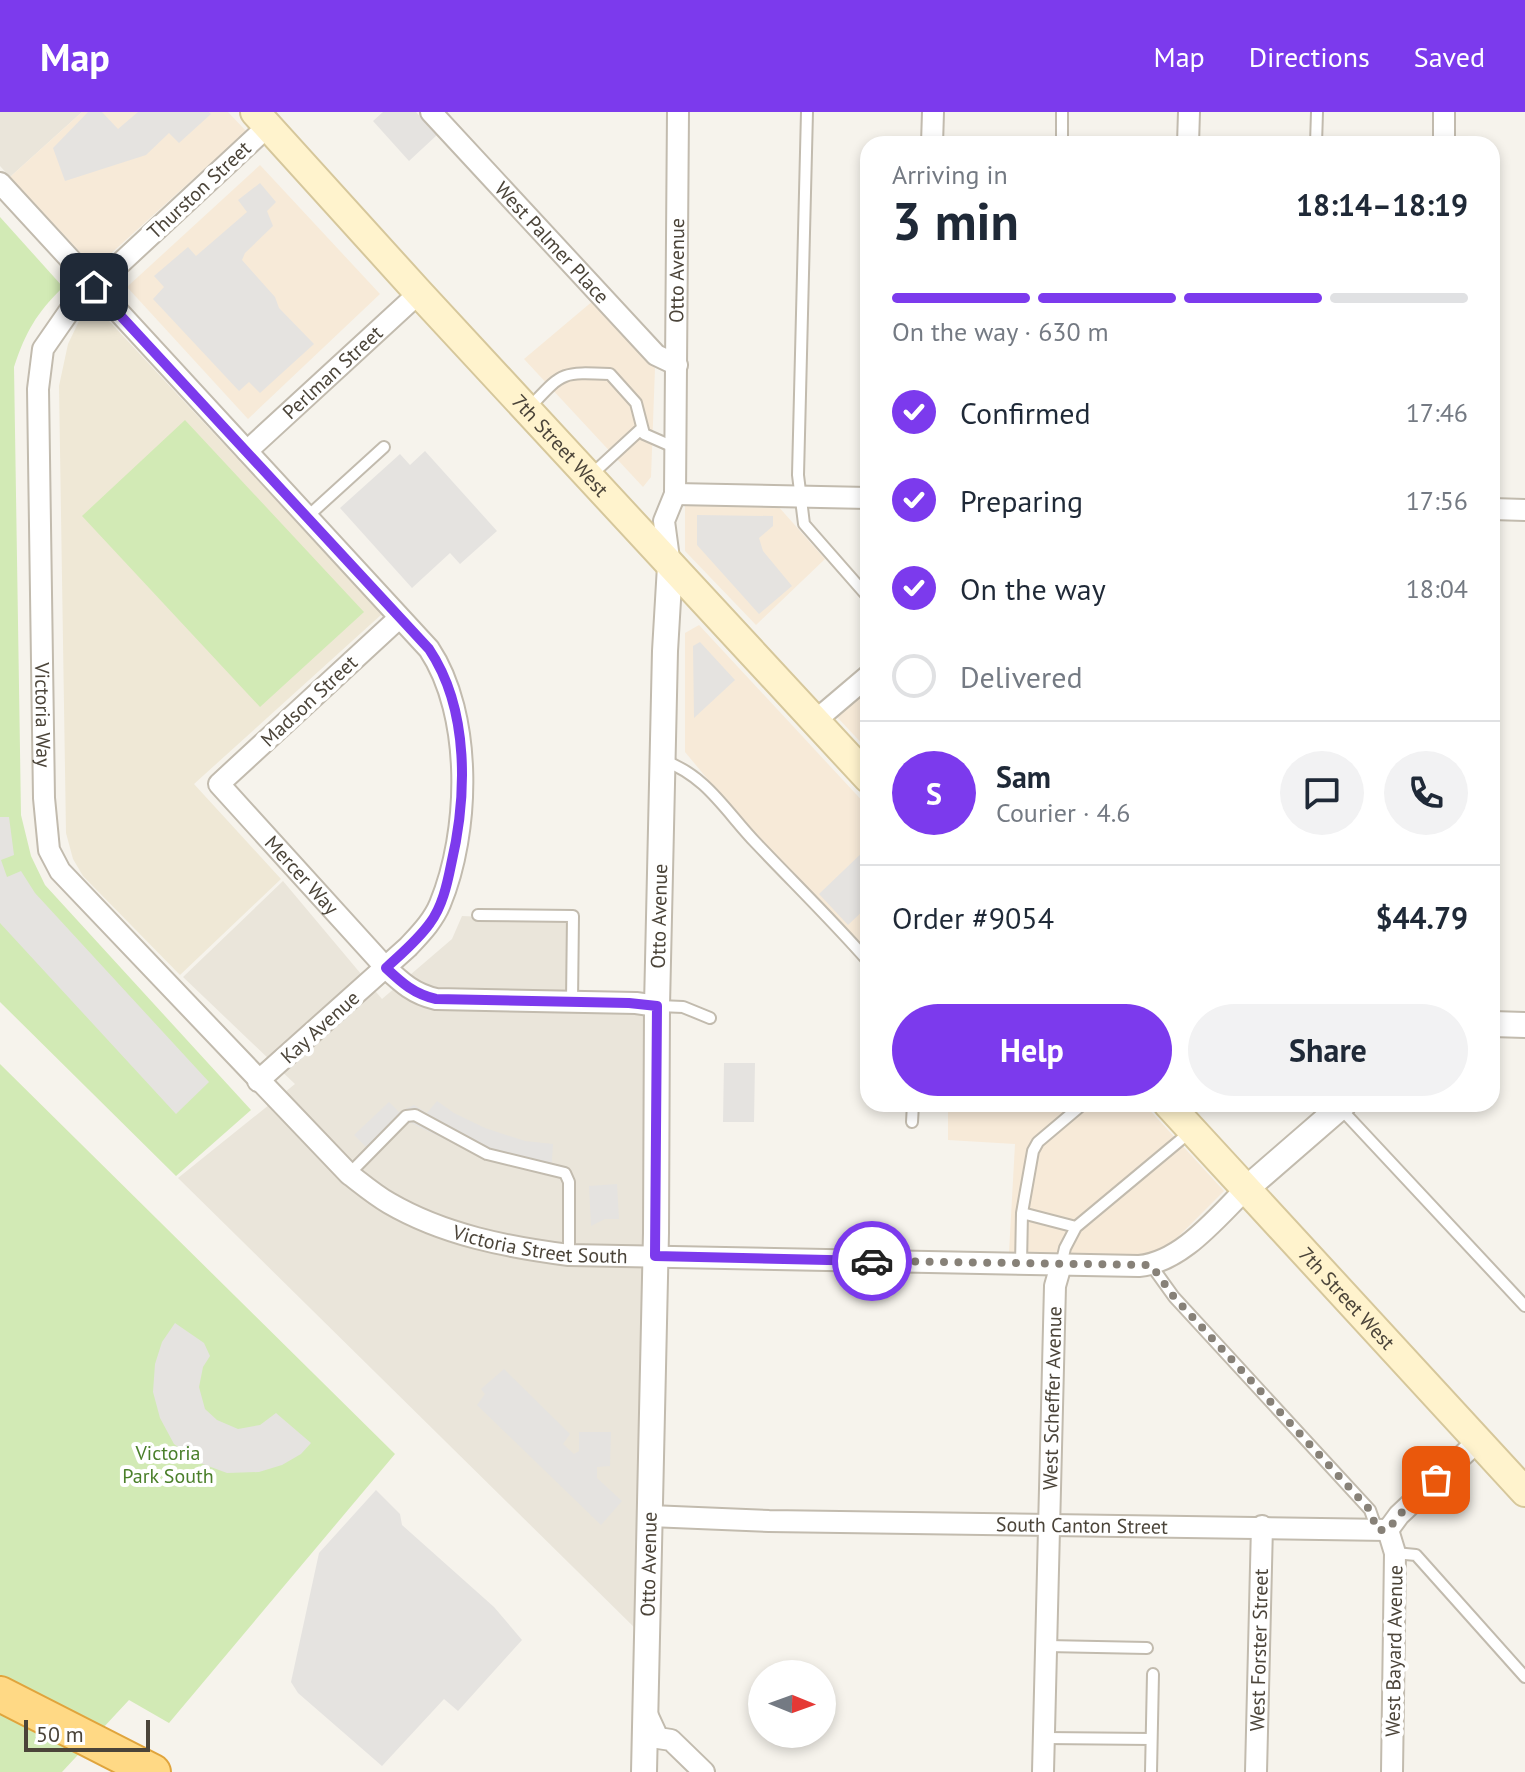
<!DOCTYPE html>
<meta charset="utf-8">
<style>
:root{--surface:#fff;--page:#f2f2f3;--text:#1f2937;--muted:#747a83;--line:#e0e1e3;--accent:#7c3aed}
body{margin:0;font-family:"PT Sans",sans-serif;background:var(--page);color:var(--text);height:100vh;display:flex;flex-direction:column;font-size:30px;white-space:nowrap}
*{box-sizing:border-box;margin:0}
p{font-size:26px;color:var(--muted)}
.icon{flex:none;width:44px;height:44px;fill:none;stroke:currentColor;stroke-width:2;stroke-linecap:round;stroke-linejoin:round}
.map{position:relative;flex:1;overflow:hidden}
.details{position:absolute;left:860px;top:24px;width:640px;height:976px;display:flex;flex-direction:column;background:var(--surface);border-radius:24px;box-shadow:0 4px 12px #0003}
.details>*{flex:none}
.needle{width:52px;rotate:91deg}
.buttons{position:absolute;left:748px;top:1548px;display:grid;gap:16px}
.buttons a{display:grid;place-items:center;width:88px;height:88px;border-radius:50%;background:var(--surface);box-shadow:0 4px 12px #0003;font-size:40px}
.scale{position:absolute;left:24px;bottom:20px;width:126px;box-sizing:border-box;padding-left:8px;border:4px solid #4b4439;border-top:0;font-size:22px;line-height:28px;white-space:nowrap;color:#4b4439;-webkit-text-stroke:6px #fff;paint-order:stroke}
.pin{position:absolute;display:grid;place-items:center;width:68px;height:68px;color:#fff;margin:-34px;border-radius:16px;box-shadow:0 4px 12px #0006}
.courier{position:absolute;display:grid;place-items:center;width:80px;height:80px;margin:-40px;border:6px solid #7c3aed;border-radius:50%;background:#fff;color:#222;box-shadow:0 2px 10px #0007}
.headline em{font-style:normal;font-weight:700}
.headline div{display:flex;flex-direction:column-reverse}
.headline{display:flex;align-items:center;justify-content:space-between;height:136px;padding:0 32px}
h1{font-size:52px;font-weight:700;line-height:60px}
.bar{display:grid;grid-template-columns:repeat(4,1fr);gap:12px 8px;align-content:center;height:96px;padding:0 32px}
.bar i{height:10px;border-radius:6px;background:var(--line)}
.bar .active{background:var(--accent)}
.bar p{grid-column:span 4}
.line{display:flex;align-items:center;gap:20px;padding:0 32px;border-top:2px solid var(--line)}
.line div{flex:1}
.round{display:grid;place-items:center;flex:none;width:84px;height:84px;border-radius:42px;background:var(--page)}
ol{padding:0 32px;list-style:none}
li{display:flex;align-items:center;gap:24px;height:88px}
li p{margin-inline-start:auto}
li .icon{padding:8px;border-radius:50%;background:var(--accent);color:#fff;stroke-width:4}
li:last-child{color:var(--muted)}
li i{width:44px;height:44px;border:4px solid var(--line);border-radius:50%}
.action{display:flex;gap:16px;margin-top:auto;padding:16px 32px}
.action a{flex:1;height:92px;border-radius:48px;background:var(--accent);color:#fff;font-size:32px;font-weight:700;line-height:92px;text-align:center}
.action a+a{background:var(--page);color:var(--text)}
header{display:flex;align-items:center;gap:48px;box-sizing:border-box;height:112px;padding:0 40px;background:var(--accent);color:#fff}
header strong{font-size:38px}
nav{display:flex;gap:44px;margin-inline-start:auto;font-size:28px}
.map>svg:first-child{display:block}
</style>
<header>
<strong>Map</strong>
<nav><a>Map</a><a>Directions</a><a>Saved</a></nav>
</header>
<div class="map">
<svg width="1525" height="1660" viewBox="0 0 1525 1660">
<rect width="100%" height="100%" fill="#f6f3ec"/>
<!-- residential -->
<path fill="#eae5da" d="M0,0h82l-72,65 -10,-11z
M283,769l99,118 70,-60 10,-23 109,5 -1,89 77,2 -7,621 -462,-455 117,-94 -112,-107z"/>
<!-- commercial -->
<path fill="#f7ead8" d="M82,0h146l18,19 -151,137 -85,-91z
M260,53l120,129 -132,125 -121,-132z
M594,188l61,68 -4,109 -8,10 -119,-128z
M685,393h92l48,54 -69,66 -71,-74z
M699,513l169,182v151l-118,-128 -65,-78v-119z
M868,578v60l-31,-33z
M948,992h196l80,87 -55,55 -30,10 -130,-4 6,-108 -67,-4z"/>
<!-- education -->
<path fill="#efe8d6" d="M96,195l286,307 -188,170 87,95 -101,96 -97,-99 -10,-17 -7,-26 -7,-447 9,-42 11,-23z"/>
<!-- green -->
<path fill="#d2eab5" d="M0,105l63,70c-27,27 -37,44 -49,80l7,448 10,41 14,29 206,225 -75,66 -176,-174z
M185,308l179,192 -104,95 -178,-191z
M0,952l395,390 -226,269 -40,-23 -67,72h-62z"/>
<!-- parking -->
<path fill="#e5e3e0" d="M88,0h14l16,17 20,-17h71l2,2 -32,29 -10,-10 -23,22 -81,26 -12,-33z
M383,0h33l21,23 -28,26 -36,-40z
M260,71l16,19 -9,9 6,15 -28,27 -3,7 33,37 4,11 35,36 -54,49 -11,-11 -10,9 -86,-92 11,-12 -10,-11 34,-29 8,9 51,-44 -9,-12z
M425,339l72,80 -37,33 -10,-11 -38,35 -72,-80 60,-54 10,11z
M697,403l76,1v10l-14,12 4,13 29,35 -33,28 -62,-69z
M700,530l35,38 -41,38 -1,-72z
M0,705h9l5,38 -13,5 6,17 14,-6 14,22 174,189 -33,32 -176,-191z
M868,735v40l-6,5 6,7v7l-20,19 -29,-31z
M724,951h31l-1,59h-31z
M437,989l17,12 31,15 40,13 28,3 -2,31 -65,-16 -75,-36 -7,3 -30,29 -20,-20 35,-33 10,10 15,-7 13,8z
M617,1072l2,35h-14l-14,7 -2,-40z
M175,1211l29,20 6,13 -7,11 -4,20 6,22 12,11 21,9 22,-4 16,-12 35,30 -10,11 -19,11 -23,7 -32,1 -27,-10 -26,-19 -14,-26 -7,-26 2,-28 7,-22z
M504,1257l66,65 -7,10 11,10 5,-3v-19h32l-1,34 -13,1v11l25,23 -21,24 -124,-120 8,-11 -4,-5z
M376,1378l24,24 2,11 92,82 28,33 -64,71 -14,-12 -62,67 -84,-73 -7,-11 28,-129z"/>
<g fill="none" stroke-linecap="round" stroke-linejoin="round">
<defs>
<path id="service" d="M807,0l-9,363 6,49 64,73
M1062,32v-32
M1316,32l1,-32
M528,297c35,-37 31,-37 82,-35l26,29 8,31 32,14
M590,364l51,-47
M307,405l77,-70
M664,649c42,14 63,52 92,82 37,39 76,77 112,118
M478,803l95,1 -1,85
M659,894l24,1 27,11
M1341,997l184,197
M912,1010l1,-18
M349,1062l57,-58 9,-1 72,39 78,19 4,9v73
M1076,1115l-54,-14 11,-62 5,-9 45,-38
M1021,1152l1,-51
M1061,1153l4,-17 11,-21 114,-95
M1151,1153l23,32 196,213 7,20
M1395,1441l21,2 109,122
M1047,1534l100,2
M1045,1626l106,1
M1151,1660l2,-98"/>
<g id="minor">
<path id="s1" d="M431,0l225,243 21,10"/>
<path id="s2" d="M268,14l-198,184 -27,39 -5,40 6,409 5,52 11,21 289,303c13,10 26,21 40,29 55,32 118,44 180,52l570,11c43,-4 78,-49 107,-77"/>
<path d="M932,32l1,-32"/>
<path d="M1188,32l1,-32"/>
<path d="M1444,32v-32"/>
<path d="M0,71l429,466c44,66 41,183 11,255 -7,17 -20,30 -32,43l-150,134"/>
<path id="s3" d="M247,339l172,-158"/>
<path d="M675,382l193,4"/>
<path d="M1492,397l33,1"/>
<path id="s4" d="M670,454l-6,-45 11,-27 3,-382"/>
<path id="s5" d="M399,506l-180,166 167,184c16,15 28,26 50,31l200,4 21,3"/>
<path d="M815,609l53,-45"/>
<path id="s6" d="M650,1404l119,5 619,9 11,-15 79,-74"/>
<path d="M1388,1418l7,23 -3,219"/>
<path d="M646,1600l12,26 13,2 33,32"/>
<path id="s7" d="M1043,1660l12,-486 6,-21"/>
<path id="s8" d="M1256,1660l6,-246"/>
</g>
<g id="tertiary">
<path d="M1492,912l33,1"/>
<path d="M1246,1077l98,-85"/>
<path id="s9" d="M644,1660l12,-539 1,-227 8,-355 5,-85"/>
</g>
<g id="secondary">
<path id="s10" d="M255,0l164,181 449,485"/>
<path id="s11" d="M1168,992l357,388"/>
</g>
<path id="trunk" d="M0,1582l153,78"/>
</defs>
<!-- service casing -->
<use href="#service" stroke="#c2bbae" stroke-width="14"/>
<!-- minor casing -->
<use href="#minor" stroke="#c2bbae" stroke-width="24"/>
<!-- tertiary casing -->
<use href="#tertiary" stroke="#c2bbae" stroke-width="28"/>
<!-- secondary casing -->
<use href="#secondary" stroke="#d6c79b" stroke-width="32"/>
<!-- trunk casing -->
<use href="#trunk" stroke="#e0a43c" stroke-width="38"/>
<!-- service -->
<use href="#service" stroke="#fff" stroke-width="10"/>
<!-- minor -->
<use href="#minor" stroke="#fff" stroke-width="20"/>
<!-- tertiary -->
<use href="#tertiary" stroke="#fff" stroke-width="24"/>
<!-- secondary -->
<use href="#secondary" stroke="#fff3cd" stroke-width="28"/>
<!-- trunk -->
<use href="#trunk" stroke="#ffd985" stroke-width="34"/>
</g>
<g fill="none" stroke-linecap="round" stroke-linejoin="round">
<!-- done -->
<path stroke="#878178" stroke-width="8" stroke-dasharray="0 14.4" d="M872,1149l279,4 23,32 196,213 7,20h11l11,-15 37,-35"/>
<!-- route -->
<path stroke="#7c3aed" stroke-width="10" d="M94,175l335,362c41,61 38,148 22,216 -4,20 -9,42 -21,58 -12,17 -29,31 -44,45 16,15 28,26 50,31l193,4 28,3 -2,250 217,5"/>
</g>
<g text-anchor="middle" dominant-baseline="central" stroke-width="8" stroke-linejoin="round" paint-order="stroke">
<!-- street labels -->
<g font-size="20" fill="#4b4439" stroke="#fff">
<text transform="translate(199 78) rotate(-43)">Thurston Street</text>
<text stroke="none"><textPath href="#s1" startOffset="178">West Palmer Place</textPath></text>
<text stroke="none"><textPath href="#s4" startOffset="298">Otto Avenue</textPath></text>
<text stroke="none"><textPath href="#s3" startOffset="116">Perlman Street</textPath></text>
<text stroke="none"><textPath href="#s10" startOffset="452">7th Street West</textPath></text>
<text transform="translate(309 589) rotate(-43)">Madson Street</text>
<text stroke="none"><textPath href="#s2" startOffset="684">Victoria Way</textPath></text>
<text stroke="none"><textPath href="#s5" startOffset="368">Mercer Way</textPath></text>
<text stroke="none"><textPath href="#s9" startOffset="856">Otto Avenue</textPath></text>
<text transform="translate(320 915) rotate(-42)">Kay Avenue</text>
<text stroke="none"><textPath href="#s2" startOffset="1470">Victoria Street South</textPath></text>
<text stroke="none"><textPath href="#s11" startOffset="264">7th Street West</textPath></text>
<text stroke="none"><textPath href="#s7" startOffset="374">West Scheffer Avenue</textPath></text>
<text stroke="none"><textPath href="#s6" startOffset="432">South Canton Street</textPath></text>
<text stroke="none"><textPath href="#s9" startOffset="208">Otto Avenue</textPath></text>
<text stroke="none"><textPath href="#s8" startOffset="122">West Forster Street</textPath></text>
<text transform="translate(1394 1539) rotate(-89)">West Bayard Avenue</text>
</g>
<!-- park labels -->
<g font-size="20" fill="#4a7f2a" stroke="#fff">
<text x="168" y="1341">Victoria<tspan x="168" dy="23">Park South</tspan></text>
</g>
</g>
</svg>
<div class="buttons">
<a><svg class="needle" viewBox="-14 -14 28 28"><path d="M0-13l5 13h-10z" fill="#e53935"/><path d="M0 13l5-13h-10z" fill="#747a83"/></svg></a>
</div>
<div class="scale">50 m</div>
<div class="pin" style="left:1436px;top:1368px;background:#ea580c"><svg class="icon" aria-label="bag" viewBox="0 0 24 24"><path d="M5 8h14l-1 12H6zM9 8a3 3 0 0 1 6 0"/></svg></div>
<div class="pin" style="left:94px;top:175px;background:#1f2937"><svg class="icon" aria-label="home" viewBox="0 0 24 24"><path d="M3 11l9-7 9 7M6 9v11h12V9"/></svg></div>
<div class="courier" style="left:872px;top:1149px"><svg class="icon" aria-label="car" viewBox="0 0 24 24"><path d="M5 17H2v-5l4-1 3-4h7l3 4 3 1v5h-3M9 17h6M6 11h13"/><circle cx="7" cy="17" r="2"/><circle cx="17" cy="17" r="2"/></svg></div>
<section class="details">
<div class="headline"><div><h1>3 min</h1><p>Arriving in</p></div><em>18:14–18:19</em></div>
<div class="bar"><i class="active"></i><i class="active"></i><i class="active"></i><i></i><p>On the way · 630 m</p></div>
<ol>
<li><svg class="icon" aria-label="check" viewBox="0 0 24 24"><path d="M5 12l5 5 9-10"/></svg>Confirmed<p>17:46</p></li>
<li><svg class="icon" aria-label="check" viewBox="0 0 24 24"><path d="M5 12l5 5 9-10"/></svg>Preparing<p>17:56</p></li>
<li><svg class="icon" aria-label="check" viewBox="0 0 24 24"><path d="M5 12l5 5 9-10"/></svg>On the way<p>18:04</p></li>
<li><i></i>Delivered</li>
</ol>
<div class="line" style="height:144px"><b class="round" style="background:var(--accent);color:#fff">S</b><div><b>Sam</b><p>Courier · 4.6</p></div><a class="round"><svg class="icon" aria-label="chat" viewBox="0 0 24 24"><path d="M4 5h16v11H9l-5 4z"/></svg></a><a class="round"><svg class="icon" aria-label="phone" viewBox="0 0 24 24"><path d="M5 4h4l2 5-3 2q2 4 5 5l2-3 5 2v4C11 20 4 13 5 4z"/></svg></a></div>
<div class="line" style="height:104px"><div>Order #9054</div><b>$44.79</b></div>
<div class="action"><a>Help</a><a>Share</a></div>
</section>
</div>
